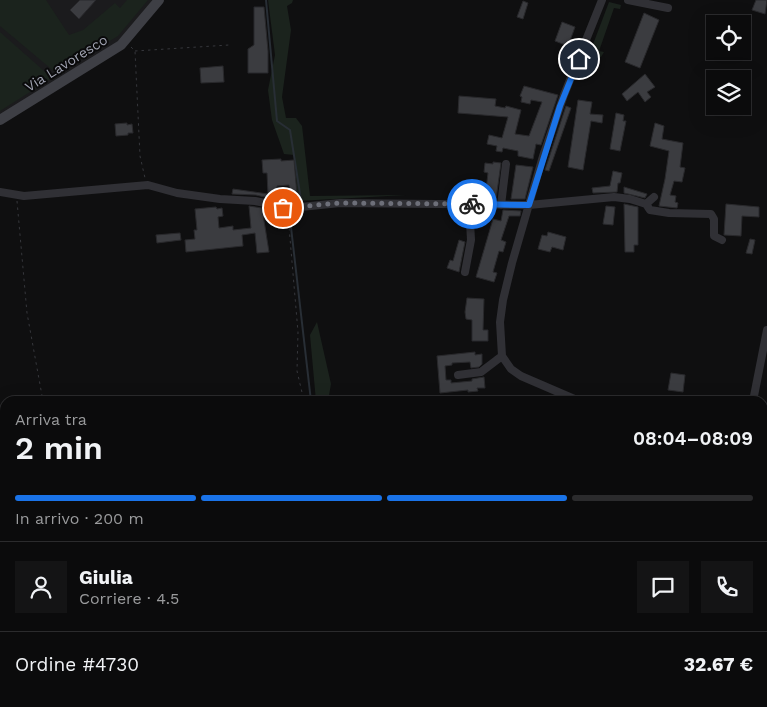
<!DOCTYPE html>
<html lang="it">
<meta charset="utf-8">
<style>
:root{--surface:#0b0b0c;--page:#141415;--text:#f1f3f6;--muted:#9a9b9d;--line:#2b2b2d;--accent:#1a73e8}
body{margin:0;font-family:"Work Sans",sans-serif;background:var(--page);color:var(--text);height:100vh;display:flex;flex-direction:column;font-size:19px;white-space:nowrap}
*{box-sizing:border-box;margin:0}
p{font-size:16px;color:var(--muted)}
.icon{flex:none;width:28px;height:28px;fill:none;stroke:currentColor;stroke-width:2;stroke-linecap:round;stroke-linejoin:round}
.map{position:relative;flex:1;overflow:hidden}
.panel{position:absolute;left:0px;top:396px;width:768px;height:311px;display:flex;flex-direction:column;background:var(--surface);border-radius:15px 15px 0 0;box-shadow:0 5px 20px #0002,0 0 0 1px var(--line)}
.panel>*{flex:none}
.fabs{position:absolute;left:706px;top:15px;display:grid;gap:10px}
.fabs a{display:grid;place-items:center;width:45px;height:45px;border-radius:0px;background:var(--surface);box-shadow:0 5px 20px #0002,0 0 0 1px var(--line);font-size:25px}
.pin{position:absolute;display:grid;place-items:center;width:42px;height:42px;color:#fff;margin:-21px;border:2px solid #fff;border-radius:50%;box-shadow:0 1px 5px #0007}
.courier{position:absolute;display:grid;place-items:center;width:50px;height:50px;margin:-25px;border:4px solid #1a73e8;border-radius:50%;background:#fff;color:#222;box-shadow:0 1px 6px #0007}
.summary em{font-style:normal;font-weight:600}
.summary div{display:flex;flex-direction:column-reverse}
.summary{display:flex;align-items:center;justify-content:space-between;height:85px;padding:0 15px}
h1{font-size:32px;font-weight:600;line-height:38px}
.bar{display:grid;grid-template-columns:repeat(4,1fr);gap:8px 5px;align-content:center;height:60px;padding:0 15px}
.bar i{height:6px;border-radius:4px;background:var(--line)}
.bar .active{background:var(--accent)}
.bar p{grid-column:span 4}
.line{display:flex;align-items:center;gap:12px;padding:0 15px;border-top:1px solid var(--line)}
.line div{flex:1}
.round{display:grid;place-items:center;flex:none;width:52px;height:52px;border-radius:0px;background:var(--page)}
.map>svg:first-child{display:block}
</style>
<div class="map">
<svg width="767" height="707" viewBox="0 0 767 707">
<rect width="100%" height="100%" fill="#0f0f10"/>
<!-- built -->
<path fill="#1b1b1d" d="M0,0h153l-22,28 -14,14 -117,77z"/>
<!-- green -->
<path fill="#1b231d" d="M0,0h46l23,35 14,-5 32,-27 5,5 7,-8h21l-30,36 -62,37 -56,-47z
M268,0h25l-1,3 -5,3 4,24 -9,67 4,21h10l6,8 8,70 96,-1 -108,6 -4,-46 -10,-1 -12,-34 -4,-30 7,-35z
M609,2l12,3 -1,4 -6,-1 -15,43 5,1 -3,5 -12,-2z
M0,32l52,46 -52,33z
M317,322l14,62 -3,17h-12l-6,-66z
M767,587v50l-4,20v-51z"/>
<g fill="none" stroke-linecap="round" stroke-linejoin="round">
<!-- stream -->
<path stroke="#282e35" stroke-width="2" d="M266,0l11,121 13,9 11,70
M289,210l22,191
M342,702l1,5"/>
</g>
<!-- building -->
<path fill="#3b3c40" stroke="#29292c" d="M80,0h16l-17,19 -9,-9z
M756,0h11l-2,14 -13,-4z
M523,1l5,2 -5,16 -6,-2z
M254,7h10l4,44v22h-20v-24l6,-4z
M644,13l15,7 -19,48 -15,-6z
M562,22l13,5 -7,19 -13,-5z
M223,66l1,16 -23,1 -1,-15z
M645,74l10,13 -8,5 4,5 -6,5 -7,-10 -11,9 -5,-7z
M524,86l34,9 -17,50 -5,-1 -3,15 -15,-3v-5l-15,-3 -1,4 -6,-1 1,-5 -10,-2 2,-9 13,3 6,-21 -50,-4 1,-17 37,3 -1,7 10,2 1,-2 15,4 -6,24 14,2 13,-34 -11,-2 -1,4 -9,-2 1,-5 -2,-1z
M578,100l14,2 -2,12 13,1 -1,8 -11,-2 -8,49 -15,-3z
M566,106l5,2 -22,63 -4,-1z
M616,113l8,2 -1,6h3l-6,30 -10,-2z
M127,123v2l5,-1 1,9h-5v2l-12,1 -1,-12z
M655,123l9,3 -2,13 21,4 -3,24 5,1 -3,14 -8,-1 -4,14 6,1 -1,6 3,1 -1,5 -18,-2 6,-27 4,-28 -19,-5z
M281,159v2l13,-1 3,35 -7,1 -1,-11 -12,1 1,14 -22,-5 -24,-1 1,-5 35,5 -1,-21h-4l-1,-13z
M493,162l8,1 -5,36h-11l3,-26 -4,-1 1,-9 8,1z
M516,165l17,2 -8,32h-14z
M613,171l9,2 -2,10h-2l-1,9 -24,1 -1,-5 18,-2z
M624,187l23,7 -2,4 -21,-5z
M624,204l14,3v38h-4v7h-9z
M726,204l33,3v10l-17,-1 -1,20 -17,-1z
M249,206l13,2 7,44 -12,1 -2,-20 -13,2 1,11 -57,6 -1,-12 10,-1 -1,-9h3l-2,-21 21,-2 1,2 5,-1 1,8 -5,1 1,11 14,-2v4l18,-2z
M606,206l9,1 -2,18 -10,-1z
M503,210l18,1 -1,5h-11l-8,24 5,2 -3,10 -4,-1 -6,21 4,1 -3,9 -18,-5 17,-58 8,2z
M548,232l18,5 -3,13 -11,-3 -2,5 -12,-3 4,-14 5,1z
M180,233l1,7 -24,3 -1,-8z
M750,239l5,1 -3,14 -6,-1z
M459,240l6,2 -6,30 -12,-4 3,-8 3,1z
M467,298l17,1 -1,31h5v11h-16v-21l-6,-1 -1,-7z
M475,352v3l7,-1v10l-3,3 -8,1 -1,-6 -18,1v2l-7,1 1,14h5v3l21,-2v-2l12,-2 1,11h-8l1,3 -10,1v-2l-28,3 -3,-37z
M671,373l14,2 -2,17 -15,-2z"/>
<g fill="none" stroke-linecap="round" stroke-linejoin="round">
<!-- path -->
<path stroke="#36373c" stroke-width="1" stroke-dasharray="2.5 4" stroke-linecap="butt" d="M131,47l4,4 5,105 5,22
M135,51l94,-6
M17,201l10,112 16,88
M288,215l10,117 -1,39 7,30
M338,702l1,5
M0,703l5,-3"/>
<!-- street -->
<path stroke="#303035" stroke-width="8" d="M628,0l40,8
M0,192l24,4 124,-11 29,8 43,6 35,2 36,7 49,-5 189,2 85,-8 16,2 16,5 8,-7
M646,204l4,6 19,3 42,1 3,5v17l8,4
M501,205l5,-41
M465,272l6,-32 -2,-36
M458,375l23,-3 21,-16
M579,401l-58,-25 -10,-7 -9,-13 -2,-34 3,-22 9,-37 31,-107 21,-61 38,-95
M753,401l14,-71
M762,431l5,1
M471,702v5"/>
<!-- secondary -->
<path stroke="#3e3f45" stroke-width="10" d="M0,120l121,-75 38,-45"/>
</g>
<g fill="none" stroke-linecap="round" stroke-linejoin="round">
<!-- done -->
<path stroke="#6d6f79" stroke-width="5" stroke-dasharray="0 9" d="M283,208l57,-5 132,1"/>
<!-- route -->
<path stroke="#1a73e8" stroke-width="6" d="M472,204l57,1 31,-99 19,-47"/>
</g>
<g text-anchor="middle" dominant-baseline="central" stroke-width="4" stroke-linejoin="round" paint-order="stroke">
<!-- street labels -->
<g font-size="14" fill="#a0a3b1" stroke="#0a0a0b">
<text transform="translate(66 63) rotate(-32)">Via Lavoresco</text>
</g>
</g>
</svg>
<div class="fabs">
<a><svg class="icon" aria-label="locate" viewBox="0 0 24 24"><circle cx="12" cy="12" r="6"/><path d="M12 2v4M12 18v4M2 12h4M18 12h4"/></svg></a>
<a><svg class="icon" aria-label="layers" viewBox="0 0 24 24"><path d="M12 4l9 5-9 5-9-5zM3 14l9 5 9-5"/></svg></a>
</div>
<div class="pin" style="left:283px;top:208px;background:#ea580c"><svg class="icon" aria-label="bag" viewBox="0 0 24 24"><path d="M5 8h14l-1 12H6zM9 8a3 3 0 0 1 6 0"/></svg></div>
<div class="pin" style="left:579px;top:59px;background:#1f2937"><svg class="icon" aria-label="home" viewBox="0 0 24 24"><path d="M3 11l9-7 9 7M6 9v11h12V9"/></svg></div>
<div class="courier" style="left:472px;top:204px"><svg class="icon" aria-label="bike" viewBox="0 0 24 24"><circle cx="6" cy="16" r="4"/><circle cx="18" cy="16" r="4"/><path d="M6 16l4-8h5l3 8M10 8l3 8H6M13 5h3"/></svg></div>
<section class="panel">
<div class="summary"><div><h1>2 min</h1><p>Arriva tra</p></div><em>08:04–08:09</em></div>
<div class="bar"><i class="active"></i><i class="active"></i><i class="active"></i><i></i><p>In arrivo · 200 m</p></div>
<div class="line" style="height:90px"><a class="round"><svg class="icon" aria-label="person" viewBox="0 0 24 24"><circle cx="12" cy="8" r="4"/><path d="M4 21q1-7 8-7t8 7"/></svg></a><div><b>Giulia</b><p>Corriere · 4.5</p></div><a class="round"><svg class="icon" aria-label="chat" viewBox="0 0 24 24"><path d="M4 5h16v11H9l-5 4z"/></svg></a><a class="round"><svg class="icon" aria-label="phone" viewBox="0 0 24 24"><path d="M5 4h4l2 5-3 2q2 4 5 5l2-3 5 2v4C11 20 4 13 5 4z"/></svg></a></div>
<div class="line" style="height:65px"><div>Ordine #4730</div><b>32.67 €</b></div>
</section>
</div>
